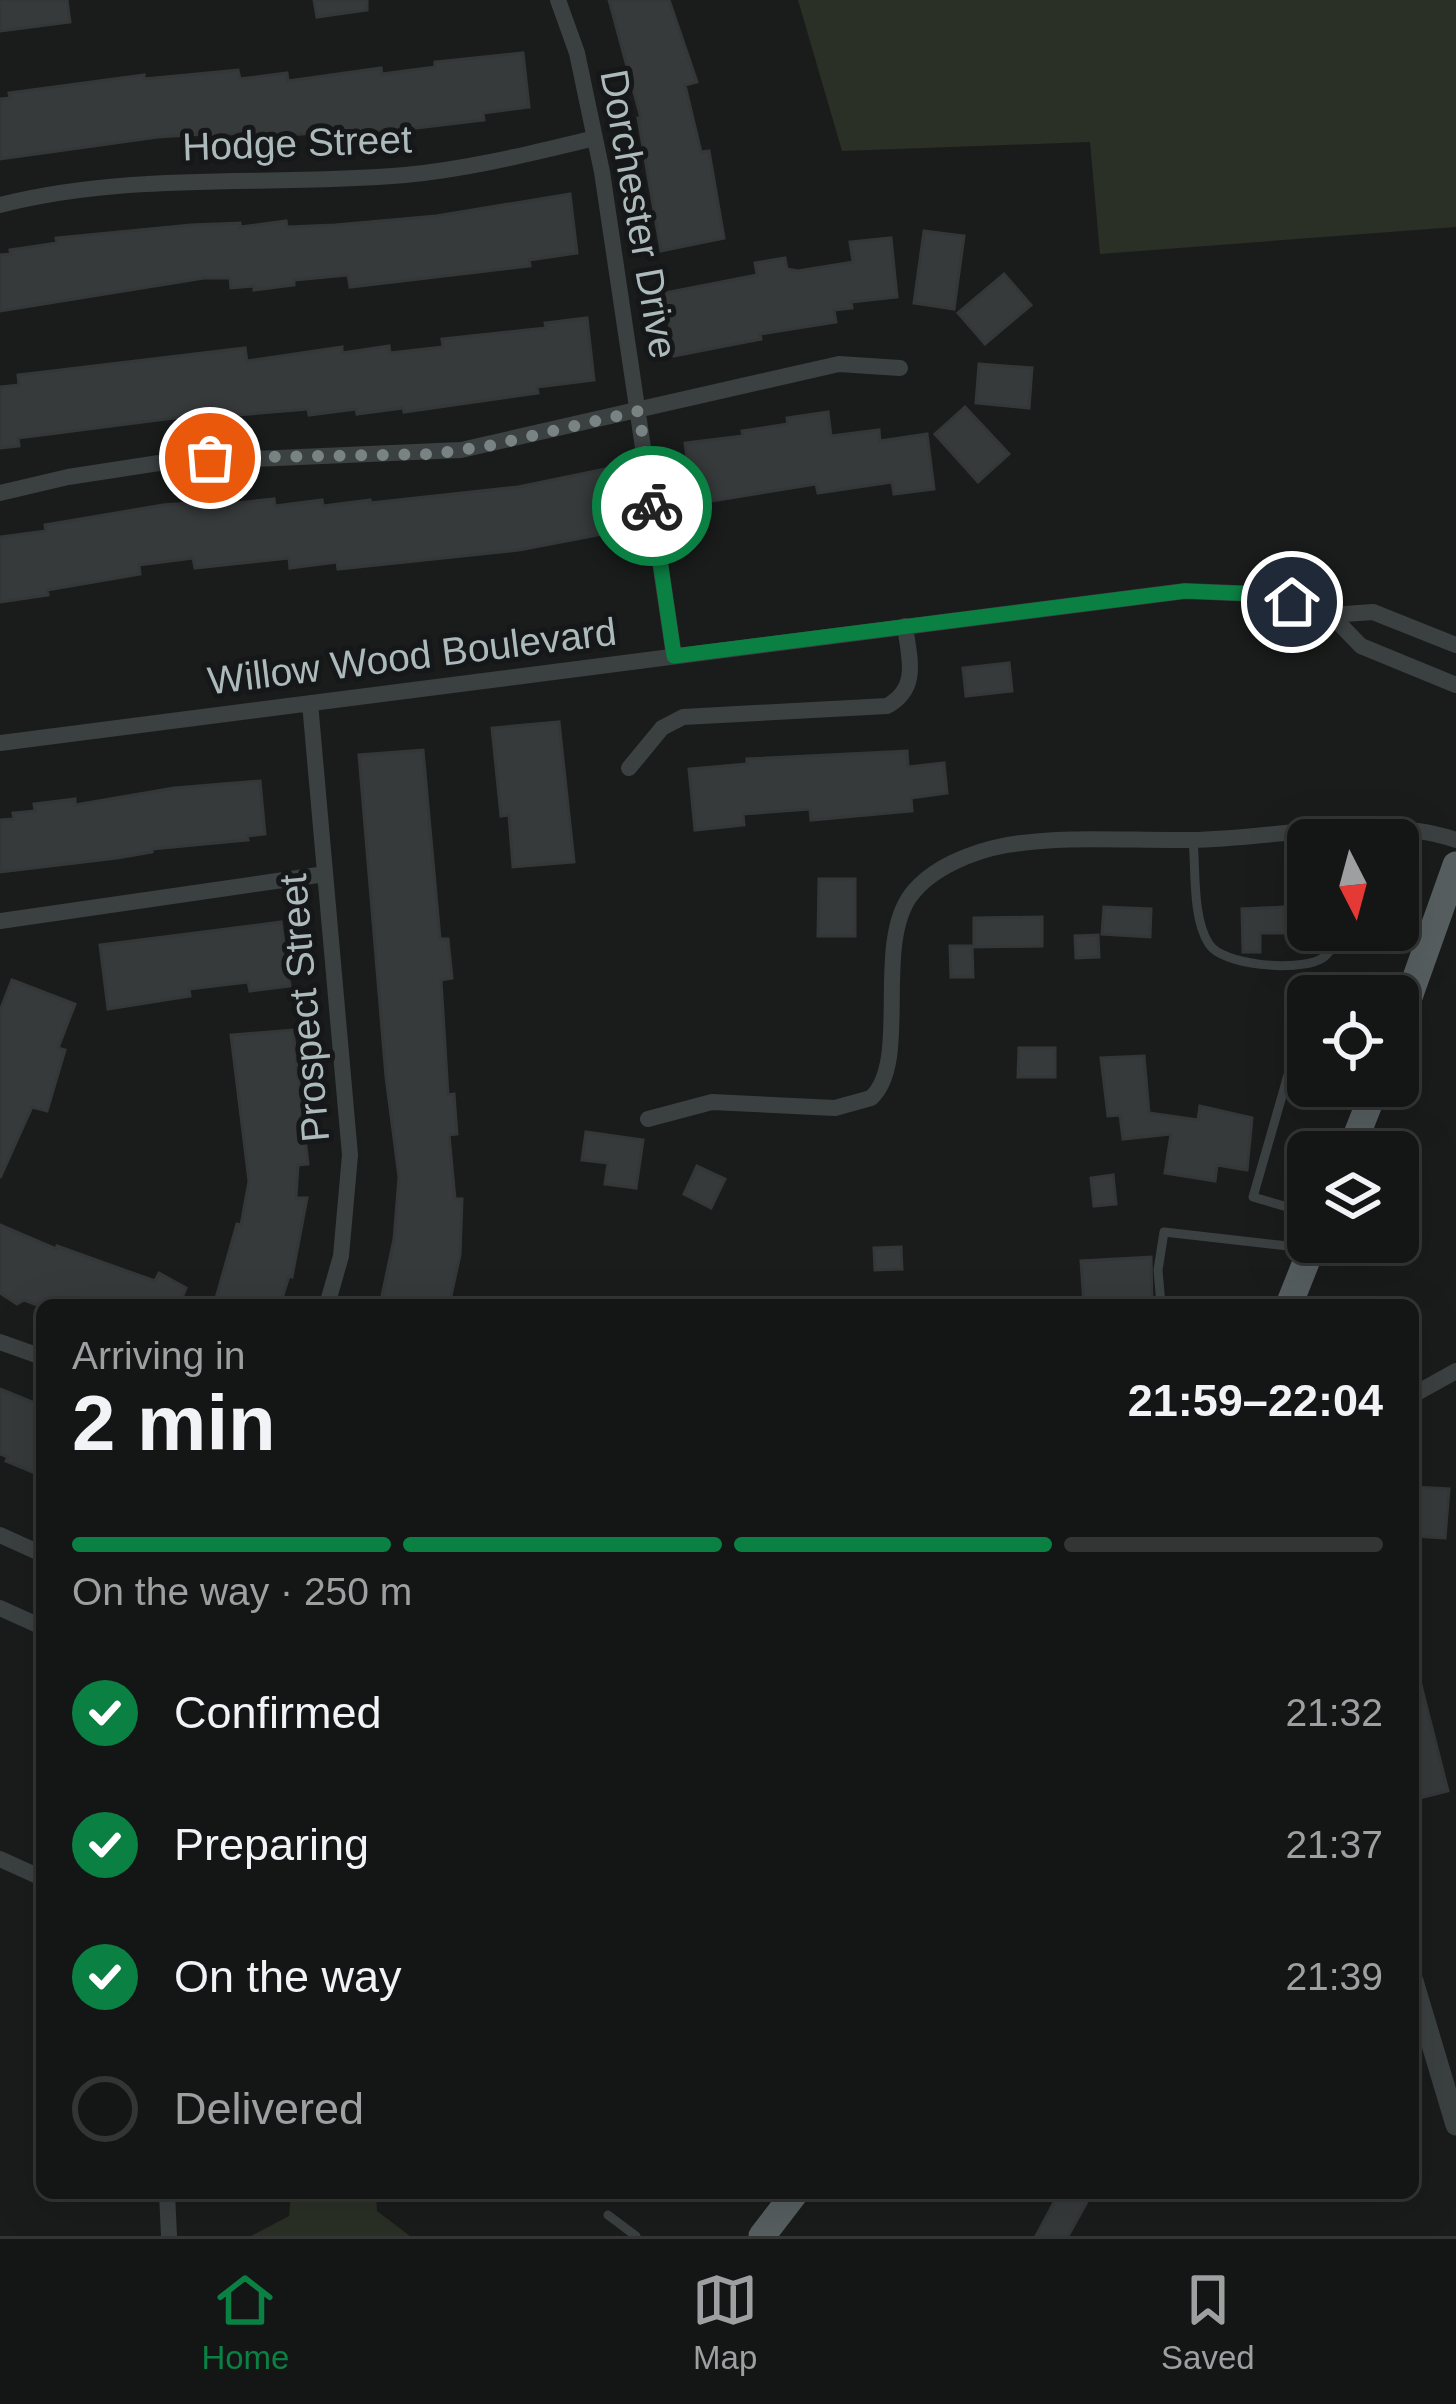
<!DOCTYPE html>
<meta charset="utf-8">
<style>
:root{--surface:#141515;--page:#212222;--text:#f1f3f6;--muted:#9d9fa0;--line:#333434;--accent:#0b8043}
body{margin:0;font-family:Helvetica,sans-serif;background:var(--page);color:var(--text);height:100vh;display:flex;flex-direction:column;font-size:45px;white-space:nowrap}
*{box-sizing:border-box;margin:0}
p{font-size:39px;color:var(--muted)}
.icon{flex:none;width:66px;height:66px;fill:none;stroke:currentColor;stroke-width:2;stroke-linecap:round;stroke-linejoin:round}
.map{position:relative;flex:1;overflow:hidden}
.side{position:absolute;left:36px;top:1299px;width:1383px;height:900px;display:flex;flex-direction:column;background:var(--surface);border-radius:18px;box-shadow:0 12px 48px #0002,0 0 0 3px var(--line)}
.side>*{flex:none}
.needle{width:78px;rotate:174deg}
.fabs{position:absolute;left:1287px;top:819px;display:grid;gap:24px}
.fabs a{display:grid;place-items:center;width:132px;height:132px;border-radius:18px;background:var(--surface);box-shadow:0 12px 48px #0002,0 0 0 3px var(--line);font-size:60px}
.pin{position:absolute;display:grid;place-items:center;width:102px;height:102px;color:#fff;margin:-51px;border:6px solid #fff;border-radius:50%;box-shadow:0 3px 12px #0007}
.courier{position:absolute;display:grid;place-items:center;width:120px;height:120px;margin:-60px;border:9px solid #0b8043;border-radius:50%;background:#fff;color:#222;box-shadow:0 3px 15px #0007}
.overview em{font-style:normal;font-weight:600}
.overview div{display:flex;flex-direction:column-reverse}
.overview{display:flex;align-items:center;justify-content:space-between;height:204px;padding:0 36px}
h1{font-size:78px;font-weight:600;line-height:90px}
.bar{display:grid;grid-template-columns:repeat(4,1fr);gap:18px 12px;align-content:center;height:144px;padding:0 36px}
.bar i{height:15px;border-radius:9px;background:var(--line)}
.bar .active{background:var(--accent)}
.bar p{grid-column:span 4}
ol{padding:0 36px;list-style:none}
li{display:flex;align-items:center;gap:36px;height:132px}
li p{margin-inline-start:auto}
li .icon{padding:12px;border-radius:50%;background:var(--accent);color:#fff;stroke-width:4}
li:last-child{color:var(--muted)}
li i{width:66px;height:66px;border:6px solid var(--line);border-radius:50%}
.tabs{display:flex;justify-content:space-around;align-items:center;height:168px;border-top:3px solid var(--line);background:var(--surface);font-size:33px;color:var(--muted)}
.tabs a{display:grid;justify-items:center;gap:6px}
.tabs .active{color:var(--accent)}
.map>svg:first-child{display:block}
</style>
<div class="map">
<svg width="1456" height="2236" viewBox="0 0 1456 2236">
<rect width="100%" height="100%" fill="#1a1c1c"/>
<!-- green -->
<path fill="#2a3026" d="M798,0h658v227l-356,27 -10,-112 -248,9z
M291,2193h85l1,18 33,25h-159l38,-20z"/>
<!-- building -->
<path fill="#373a3b" stroke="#343738" stroke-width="3" d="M0,0h67l3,22 -70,9z
M314,0h53v10l-50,7z
M609,0h60l28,82 -12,3 16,67 8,-1 15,87 -63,13 -23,-133h3z
M523,53l6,54 -46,6 1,7 -135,16v-5l-96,6v-6l-47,6v-3l-48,3 -158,22v-60l10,-1 -1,-5 135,-18v4l94,-9 2,9 47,-6 1,8 93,-13 1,6 53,-7v-5z
M570,194l7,59 -48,7 1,6 -180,21 -2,-12 -54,5v5l-40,5v-4l-23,2 -1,-10h-26l-204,33v-56l11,-1 -1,-4 47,-7 -1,-5 135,-13 49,-2v4l46,-6 1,6 48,-2 101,-9z
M924,231l40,5 -10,73 -40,-6z
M891,238l6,59 -46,5 1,6 -18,2 2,12 -76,12 1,5 -87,17 -9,-63 92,-18 -2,-12 30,-5 2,11 11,2 55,-9 -3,-20z
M1004,274l27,31 -46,39 -27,-31z
M587,318l7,62 -57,7 1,6 -134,19 -1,-4 -46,6 -1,-5 -47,6 -1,-6 -94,8 -1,-4 -195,25 1,8 -19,2v-61l19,-2 -1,-10 227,-27 2,13 95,-14v6l47,-7 1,7 53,-6 -1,-8 104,-11 -1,-5z
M979,364l53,4 -3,40 -53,-5z
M965,407l44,47 -31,28 -43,-48z
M828,412l3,24 48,-6 1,11 47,-7 7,55 -40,5 -2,-12 -74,11 -2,-9 -123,20 -8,-61 58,-7 -1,-5 46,-7 -1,-6z
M605,469l8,63 -94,18 -181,19 -1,-7 -47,6 -1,-10 -94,10 -2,-10 -54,7 1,9 -93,16 1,5 -48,7v-65l46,-6 -1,-6 118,-20 63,-5 1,4 47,-5 1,7 47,-6 1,6 47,-6v3l148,-16z
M1009,663l3,28 -46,5 -3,-28z
M559,722l15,140 -61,5 -4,-52 -8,1 -9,-88z
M423,750l17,189h8l4,39 -11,2 7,115 6,-1 3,40 -8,1 6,64h7l-2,56 -11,50h-69l14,-66 5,-62 -13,-100 -27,-322z
M907,751l1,16 36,-4 3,30 -36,5 1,13 -101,9 -1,-11 -67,5 1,11 -49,5 -6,-61 58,-5v-5z
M260,781l5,53 -18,2 1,4 -96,9v3l-35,6 -117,14v-52l14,-1 -1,-6 22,-2 -1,-7 41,-5v6l99,-17z
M819,879h36v57h-37z
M1104,907l47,2 -1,28 -48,-3z
M1283,907l1,26h-24v19h-17l-1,-43z
M1042,917v29l-68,1v-29z
M281,922l9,64 -40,5 -2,-9 -59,7 1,7 -82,13 -8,-64z
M1098,935l1,22 -23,1 -1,-22z
M950,946h22l1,31h-22z
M12,980l63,24 -17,44 7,2 -18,61 -15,-4 -32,71v-167z
M293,1030l15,134 -10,1 -2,33h11l-15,79 -3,-1 -9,29h-66l23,-81 4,1 8,-44 -18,-146z
M1019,1048h36v29h-37z
M1144,1056l5,57 49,7 2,-14 52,12 -5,52 -30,-5 -2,16 -50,-8 6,-39 -48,5 -3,-24 -12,1 -7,-58z
M586,1132l57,8 -7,48 -31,-4 3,-21 -26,-3z
M697,1166l28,13 -14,29 -27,-14z
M1113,1175l3,29 -22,2 -3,-28z
M0,1225l56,24 1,-3 98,35 4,-8 27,15 -7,17 -139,1 -16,-6 -7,4 -17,-11z
M901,1247l1,22 -27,1 -1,-22z
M1151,1257l1,48h-68l-3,-44z
M0,1389l42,17v70l-36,-15 2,-4 -8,-3z
M1413,1487l36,2 -4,49 -32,-2z
M1419,1677l29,114 -28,7 -7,-30v-90z
M1059,2193h33l-24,43h-32z"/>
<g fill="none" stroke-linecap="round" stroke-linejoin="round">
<!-- service -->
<path stroke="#3b4041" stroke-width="9" d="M1193,840c3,30 -1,78 16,104 14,22 87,27 110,16 11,-5 17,-18 21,-30
M1290,1068l-37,129 55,16
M1161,1305l-3,-35 6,-38 142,16
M608,2215l28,21"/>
<!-- minor -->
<path stroke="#3b4041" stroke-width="16" d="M558,0l19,53 25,119 72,484
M0,205c133,-34 269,-18 405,-30 65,-6 127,-22 190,-37
M0,493l68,-16 91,-14 302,-13 378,-86 61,4
M1331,615l30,31 95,39
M310,703l40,452 -9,101 -14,49
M0,743l1185,-152 74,3 72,21 42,-3 83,33
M629,768l33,-40 21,-11 204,-11c33,-18 22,-48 18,-80
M0,921l325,-47
M648,1119l64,-17 123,6 36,-10c40,-36 2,-152 40,-203 21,-28 63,-44 96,-50 60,-10 123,-4 184,-5 82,-1 187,-27 265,0
M0,1342l42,15
M1413,1395l43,-24
M0,1535l42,19
M0,1608l42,19
M0,1859l42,19
M167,2193l2,43"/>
<!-- tertiary -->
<path stroke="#3b4041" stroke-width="21" d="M1413,1981l43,144"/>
<!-- primary -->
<path stroke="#575f60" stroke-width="27" d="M1398,1028l58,-163
M1350,1152l26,-66
M1289,1305l25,-63
M762,2236l33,-43"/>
</g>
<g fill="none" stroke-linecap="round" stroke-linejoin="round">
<!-- done -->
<path stroke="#7a8384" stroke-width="12" stroke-dasharray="0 21.6" d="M210,458l223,-4 55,-8 151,-35 13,95"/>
<!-- route -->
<path stroke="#0b8043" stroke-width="15" d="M652,506l22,150 511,-65 73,3 34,8"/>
</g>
<g text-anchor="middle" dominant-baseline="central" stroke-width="10" stroke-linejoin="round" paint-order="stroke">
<!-- street labels -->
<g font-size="39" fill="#adbabc" stroke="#151718">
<text transform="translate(297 143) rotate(-2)">Hodge Street</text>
<text transform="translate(639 214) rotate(80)">Dorchester Drive</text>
<text transform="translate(412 656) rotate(-7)">Willow Wood Boulevard</text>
<text transform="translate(304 1008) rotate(-95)">Prospect Street</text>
</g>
</g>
</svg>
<div class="fabs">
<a><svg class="needle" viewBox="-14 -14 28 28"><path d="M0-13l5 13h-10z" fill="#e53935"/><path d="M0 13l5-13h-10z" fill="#9d9fa0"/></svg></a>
<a><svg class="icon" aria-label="locate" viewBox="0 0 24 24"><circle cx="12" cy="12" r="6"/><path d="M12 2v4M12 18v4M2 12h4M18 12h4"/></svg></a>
<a><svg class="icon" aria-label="layers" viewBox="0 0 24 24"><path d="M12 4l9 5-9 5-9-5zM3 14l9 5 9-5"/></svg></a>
</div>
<div class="pin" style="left:210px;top:458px;background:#ea580c"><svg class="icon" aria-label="bag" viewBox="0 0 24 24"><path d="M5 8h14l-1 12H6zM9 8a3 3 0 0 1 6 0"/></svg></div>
<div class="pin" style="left:1292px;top:602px;background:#1f2937"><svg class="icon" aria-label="home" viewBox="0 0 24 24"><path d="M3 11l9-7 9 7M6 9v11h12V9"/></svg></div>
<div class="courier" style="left:652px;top:506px"><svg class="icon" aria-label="bike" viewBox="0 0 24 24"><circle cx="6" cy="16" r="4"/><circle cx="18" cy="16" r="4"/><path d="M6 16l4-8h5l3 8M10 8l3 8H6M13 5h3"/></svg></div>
<section class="side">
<div class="overview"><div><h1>2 min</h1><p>Arriving in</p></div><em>21:59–22:04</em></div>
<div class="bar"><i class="active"></i><i class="active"></i><i class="active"></i><i></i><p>On the way · 250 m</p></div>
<ol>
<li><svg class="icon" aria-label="check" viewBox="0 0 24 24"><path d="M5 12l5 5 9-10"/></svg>Confirmed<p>21:32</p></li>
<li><svg class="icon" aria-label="check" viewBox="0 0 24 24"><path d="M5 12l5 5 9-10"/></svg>Preparing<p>21:37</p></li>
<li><svg class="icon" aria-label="check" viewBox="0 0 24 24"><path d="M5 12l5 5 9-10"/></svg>On the way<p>21:39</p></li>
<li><i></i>Delivered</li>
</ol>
</section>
</div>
<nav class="tabs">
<a class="active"><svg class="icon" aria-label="home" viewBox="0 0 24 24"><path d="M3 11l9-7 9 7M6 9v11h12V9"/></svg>Home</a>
<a><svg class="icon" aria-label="map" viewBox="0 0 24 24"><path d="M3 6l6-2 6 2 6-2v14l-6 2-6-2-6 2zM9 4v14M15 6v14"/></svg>Map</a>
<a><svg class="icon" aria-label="saved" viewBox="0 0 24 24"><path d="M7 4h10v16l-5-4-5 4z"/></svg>Saved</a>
</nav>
